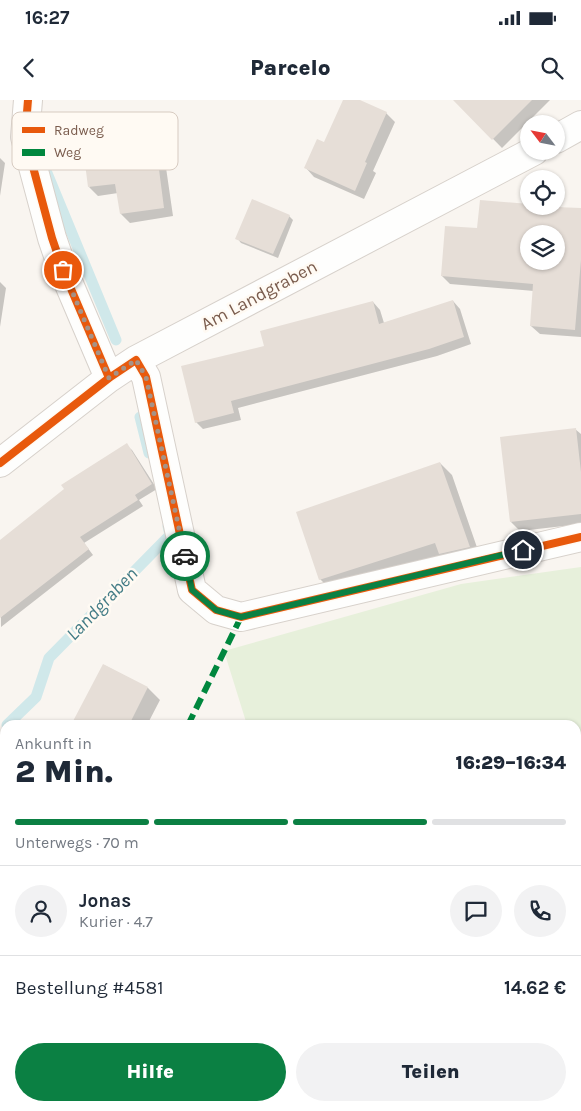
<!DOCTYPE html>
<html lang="de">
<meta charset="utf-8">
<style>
:root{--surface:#fff;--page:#f2f2f3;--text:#1f2937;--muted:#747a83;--line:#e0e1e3;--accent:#0b8043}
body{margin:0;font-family:Karla,sans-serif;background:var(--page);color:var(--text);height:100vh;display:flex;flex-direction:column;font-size:19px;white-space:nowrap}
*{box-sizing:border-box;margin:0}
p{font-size:16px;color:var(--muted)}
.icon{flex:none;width:28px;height:28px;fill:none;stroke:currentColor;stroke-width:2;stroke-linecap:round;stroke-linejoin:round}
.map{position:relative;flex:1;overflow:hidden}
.drawer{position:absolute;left:0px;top:620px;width:581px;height:391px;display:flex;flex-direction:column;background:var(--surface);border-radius:15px 15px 0 0;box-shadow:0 1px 4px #0004}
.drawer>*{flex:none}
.needle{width:32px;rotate:302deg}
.fabs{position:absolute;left:520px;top:15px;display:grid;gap:10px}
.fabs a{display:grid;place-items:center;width:45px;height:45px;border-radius:50%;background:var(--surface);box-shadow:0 1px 4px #0004;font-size:25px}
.pin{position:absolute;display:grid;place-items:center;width:42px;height:42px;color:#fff;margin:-21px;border:2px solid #fff;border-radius:50%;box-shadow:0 1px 5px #0007}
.courier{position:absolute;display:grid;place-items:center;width:50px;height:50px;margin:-25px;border:4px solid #0b8043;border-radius:50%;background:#fff;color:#222;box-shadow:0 1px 6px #0007}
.summary em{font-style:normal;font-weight:800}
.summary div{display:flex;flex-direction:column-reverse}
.summary{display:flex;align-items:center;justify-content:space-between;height:85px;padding:0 15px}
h1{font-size:32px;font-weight:800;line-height:38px}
.bar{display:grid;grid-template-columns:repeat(4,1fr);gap:8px 5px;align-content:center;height:60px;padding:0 15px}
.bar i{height:6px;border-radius:4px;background:var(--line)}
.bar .current{background:var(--accent)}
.bar p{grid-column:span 4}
.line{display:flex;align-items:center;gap:12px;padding:0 15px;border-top:1px solid var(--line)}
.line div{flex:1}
.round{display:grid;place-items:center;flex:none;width:52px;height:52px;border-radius:26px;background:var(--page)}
.button{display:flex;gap:10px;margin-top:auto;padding:10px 15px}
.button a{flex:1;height:58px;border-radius:30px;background:var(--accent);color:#fff;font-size:20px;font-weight:800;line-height:58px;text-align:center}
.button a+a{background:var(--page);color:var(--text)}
.status{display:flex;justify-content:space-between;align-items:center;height:35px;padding:0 25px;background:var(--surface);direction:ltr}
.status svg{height:14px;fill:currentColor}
header{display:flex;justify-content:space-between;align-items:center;height:65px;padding:0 15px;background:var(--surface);font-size:22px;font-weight:800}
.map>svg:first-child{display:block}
</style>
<div class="status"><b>16:27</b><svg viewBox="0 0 49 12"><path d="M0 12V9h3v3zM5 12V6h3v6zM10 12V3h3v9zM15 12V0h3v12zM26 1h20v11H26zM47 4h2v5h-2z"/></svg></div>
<header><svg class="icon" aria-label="back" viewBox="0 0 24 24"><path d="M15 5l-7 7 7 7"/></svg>Parcelo<svg class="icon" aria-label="search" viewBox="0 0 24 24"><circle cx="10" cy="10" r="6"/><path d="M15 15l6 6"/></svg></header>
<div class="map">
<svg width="581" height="1011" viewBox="0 0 581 1011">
<rect width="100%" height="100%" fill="#f9f5f0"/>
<!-- green -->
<path fill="#e7f0db" d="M581,467v544h-581v-290l5,5v280h571v-381h-329l-23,-74 237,-67z"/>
<!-- shadow -->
<path fill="#0003" fill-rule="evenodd" d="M344,0h13l29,13 9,9 -22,49 3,2 -12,26 -50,-22 -8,-9 19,-25z
M455,0h95l-48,48z
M152,24l9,9 12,83 -43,7 -9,-9 -3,-21 -20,3 -9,-9z
M0,58l5,5 -5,33z
M529,106l52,3v128l-41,-3 -9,-8 3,-35 -84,-7 -8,-8 36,-46zM529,134h27v27h-27z
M289,116l4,4 -15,38 -37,-15 -4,-5z
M0,182l6,6 -6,39z
M453,201l7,8 11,35 -34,12 -199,52 3,12 -38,9 -7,-7 69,-75 108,-45 7,8 4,13z
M575,329l6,5v90l-61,7 -9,-9z
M126,345l6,5 25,39 -18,11 4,6 -59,37 9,12 -92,72 -1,-85z
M440,363l12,12 29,84 -149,32 -12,-12z
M104,565l44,23 12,12 -13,25h-75z"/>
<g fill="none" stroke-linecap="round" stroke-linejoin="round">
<!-- stream -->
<path stroke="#d0e8ea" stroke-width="11" d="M47,73l69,167
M140,317l9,36
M7,625l29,-28 13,-39 121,-123 -2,-9"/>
</g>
<!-- building -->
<path fill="#e6ded7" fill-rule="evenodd" d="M343,0h17l27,12 -22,50 2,1 -12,28 -51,-23 13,-29 7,3z
M453,0h79l-40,40z
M153,23l11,85 -44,6 -5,-30 -27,3 -7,-55z
M252,99l38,16 -17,39 -38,-15z
M480,100l49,4v2l52,2v52l-6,70 -45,-4 3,-42 -92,-8 4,-50 32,2zM529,134h27v27h-27z
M453,200l11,37 -35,12 -198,52 3,12 -39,10 -14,-57 83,-20 -4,-15 113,-30 6,23z
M576,328l5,44v42l-71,8 -10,-85z
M127,343l25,41 -17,11 3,5 -58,37 9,12 -89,69v-78l64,-51 -3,-4z
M440,362l30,85 -31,7 -4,-11 -116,37 -23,-68z
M103,564l45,23 -19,38h-58z"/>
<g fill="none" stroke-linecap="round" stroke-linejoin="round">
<defs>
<path id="street" d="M28,0l-3,37 27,101 11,32 46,108
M556,39l25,-14
M136,260l10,17 46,213 24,20 25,7 340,-80
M0,363l109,-85 27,-18 398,-209"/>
</defs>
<!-- street casing -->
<use href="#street" stroke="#d7d1cb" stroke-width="30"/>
<!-- street -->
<use href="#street" stroke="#fefefd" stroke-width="28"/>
<!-- quiet -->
<path stroke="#00873e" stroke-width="6" stroke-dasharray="12 6" stroke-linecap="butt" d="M188,625l53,-108
M576,826l5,-1
M0,951l5,-4
M60,1006l3,5
M83,1011l21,-5"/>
<defs>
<path id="cycleway" d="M28,0l-3,37 27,101 11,32 46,108
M0,363l109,-85 27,-18 10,17 46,213 24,20 25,7 340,-80"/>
</defs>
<!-- cycleway casing -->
<use href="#cycleway" stroke="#fffaf3" stroke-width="11"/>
<!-- cycleway -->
<use href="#cycleway" stroke="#e8590c" stroke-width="8"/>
</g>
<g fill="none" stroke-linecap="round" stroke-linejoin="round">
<!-- done -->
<path stroke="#a69286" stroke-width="5" stroke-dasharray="0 9" d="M63,170l46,108 27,-18 10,17 39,179"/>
<!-- route -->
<path stroke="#0b8043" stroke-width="6" d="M185,456l7,34 24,20 25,7 282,-67"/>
</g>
<g text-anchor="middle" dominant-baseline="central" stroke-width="5" stroke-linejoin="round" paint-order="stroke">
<!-- street labels -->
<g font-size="18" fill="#7a5c4d" stroke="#fffaf3">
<text transform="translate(259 195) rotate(-28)">Am Landgraben</text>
</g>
<!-- water labels -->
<g font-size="19" font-style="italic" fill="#437c86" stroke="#fffaf3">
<text transform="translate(102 504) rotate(-46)">Landgraben</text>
</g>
</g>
<!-- legend -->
<rect x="12" y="12" width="166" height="58" rx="8" fill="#fffaf3" stroke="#d7cbc1" stroke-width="1"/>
<rect x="22" y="27" width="23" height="6" fill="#e8590c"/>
<rect x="22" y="49" width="23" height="7" fill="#00873e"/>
<g font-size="14" fill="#7a5c4d">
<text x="54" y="35">Radweg</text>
<text x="54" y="57">Weg</text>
</g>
</svg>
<div class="fabs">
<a><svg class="needle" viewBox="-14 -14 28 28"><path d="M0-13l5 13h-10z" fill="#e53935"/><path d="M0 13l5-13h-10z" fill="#747a83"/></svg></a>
<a><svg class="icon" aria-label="locate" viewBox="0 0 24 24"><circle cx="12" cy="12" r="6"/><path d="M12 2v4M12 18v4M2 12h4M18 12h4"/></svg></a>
<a><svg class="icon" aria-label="layers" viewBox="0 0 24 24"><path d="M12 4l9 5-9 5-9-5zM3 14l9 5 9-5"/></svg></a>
</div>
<div class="pin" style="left:63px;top:170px;background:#ea580c"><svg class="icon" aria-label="bag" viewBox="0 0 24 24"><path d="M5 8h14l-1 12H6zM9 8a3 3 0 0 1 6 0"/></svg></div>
<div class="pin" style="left:523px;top:450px;background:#1f2937"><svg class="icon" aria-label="home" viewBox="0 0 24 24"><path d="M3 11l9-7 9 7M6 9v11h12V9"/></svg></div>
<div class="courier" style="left:185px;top:456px"><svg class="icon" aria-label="car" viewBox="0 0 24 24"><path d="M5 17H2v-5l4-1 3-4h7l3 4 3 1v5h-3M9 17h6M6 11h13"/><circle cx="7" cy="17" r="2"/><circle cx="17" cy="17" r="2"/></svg></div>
<section class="drawer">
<div class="summary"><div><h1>2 Min.</h1><p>Ankunft in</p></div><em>16:29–16:34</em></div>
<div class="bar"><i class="current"></i><i class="current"></i><i class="current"></i><i></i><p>Unterwegs · 70 m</p></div>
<div class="line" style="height:90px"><a class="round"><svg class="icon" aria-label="person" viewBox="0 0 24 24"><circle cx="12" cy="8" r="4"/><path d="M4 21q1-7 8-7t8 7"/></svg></a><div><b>Jonas</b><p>Kurier · 4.7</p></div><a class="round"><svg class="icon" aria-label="chat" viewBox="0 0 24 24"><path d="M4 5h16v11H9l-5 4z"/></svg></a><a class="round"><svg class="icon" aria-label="phone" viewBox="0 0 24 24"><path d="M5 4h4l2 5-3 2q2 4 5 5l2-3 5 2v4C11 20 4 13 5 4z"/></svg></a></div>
<div class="line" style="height:65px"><div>Bestellung #4581</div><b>14.62 €</b></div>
<div class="button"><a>Hilfe</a><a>Teilen</a></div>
</section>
</div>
